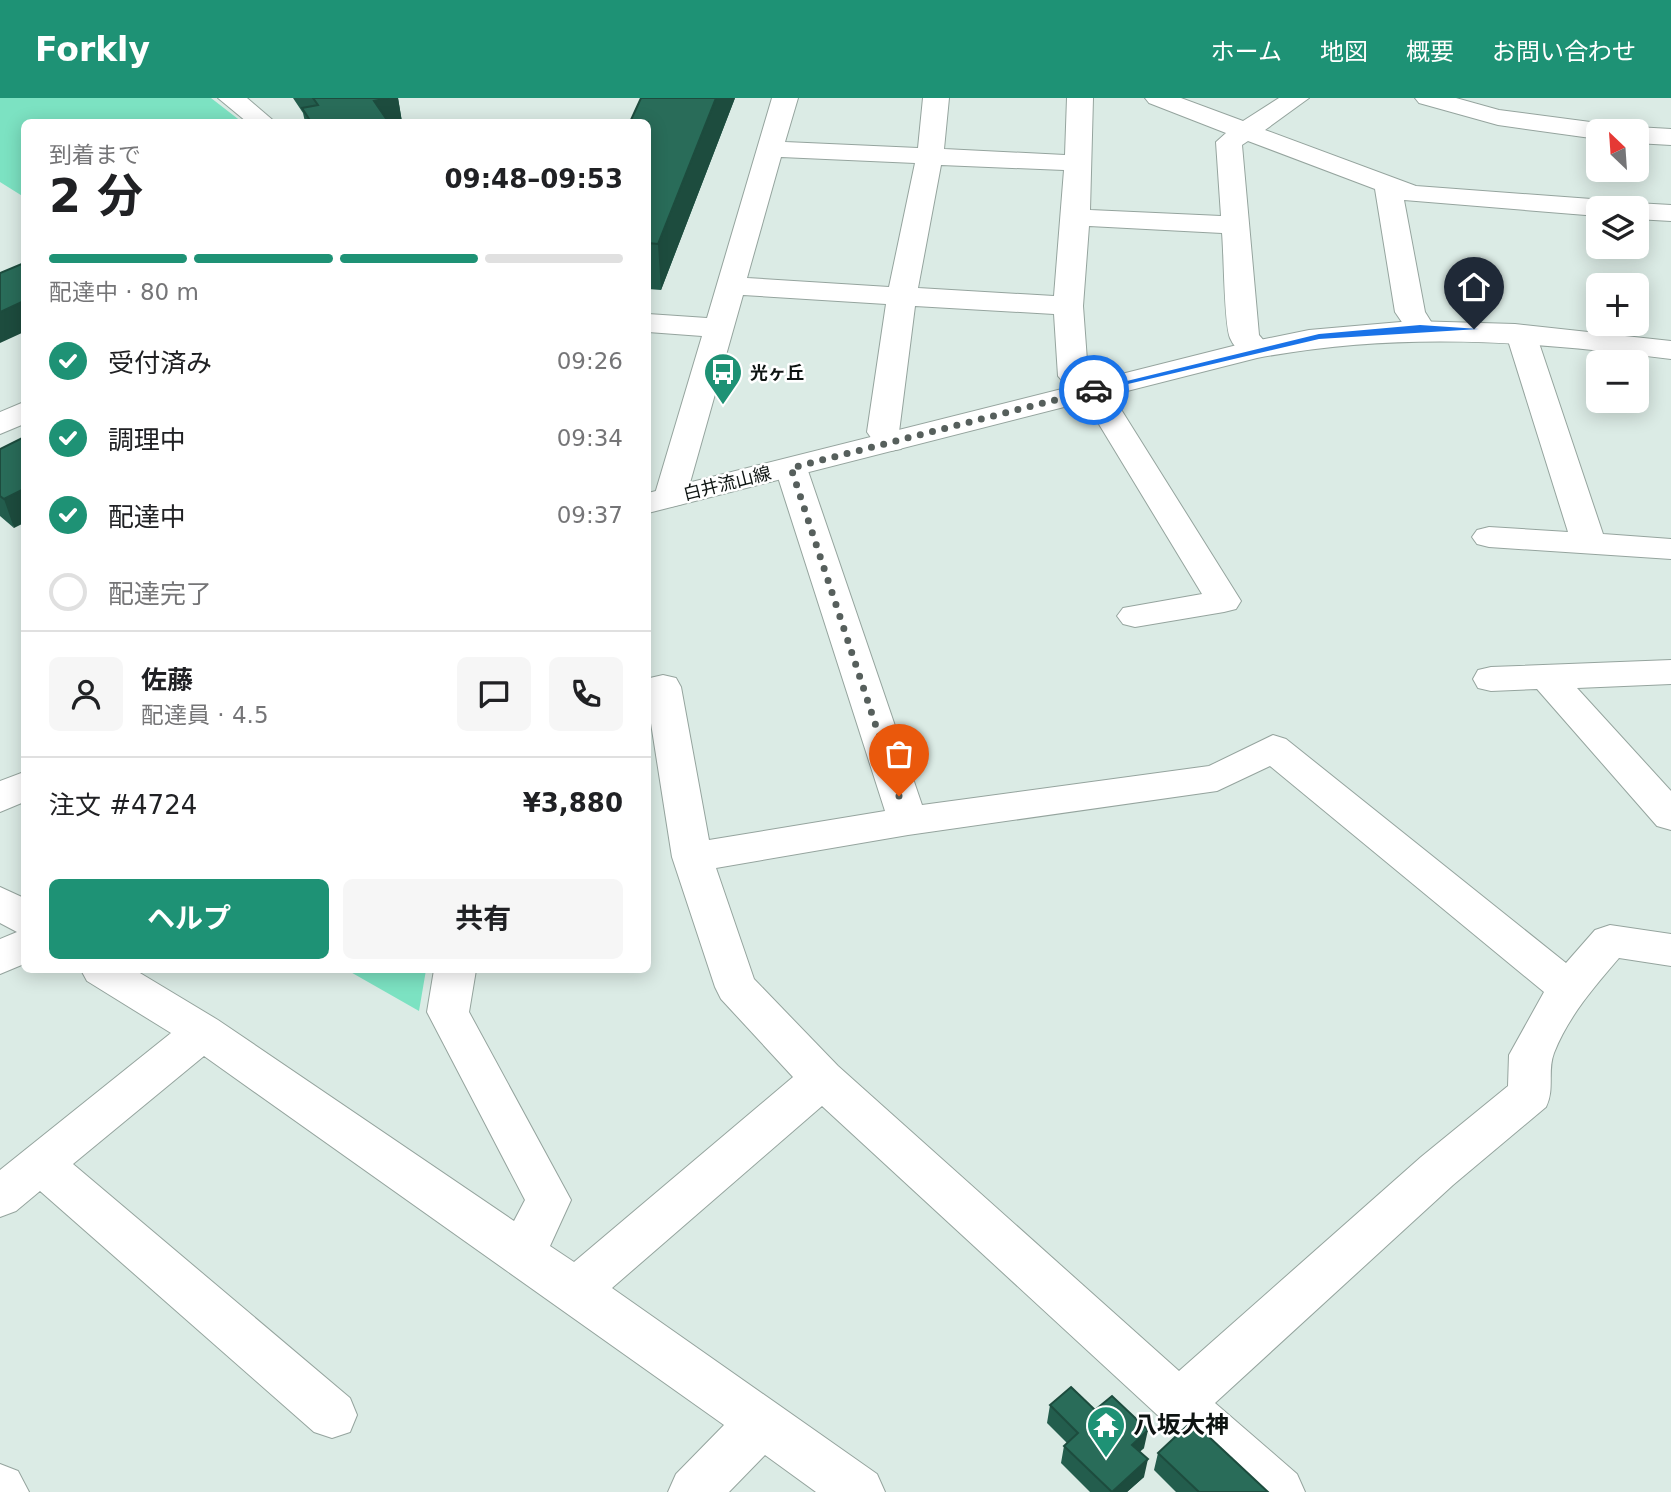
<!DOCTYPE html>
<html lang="ja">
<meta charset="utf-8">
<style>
:root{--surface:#fff;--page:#f6f6f6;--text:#202124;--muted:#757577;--line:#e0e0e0;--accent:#1e9275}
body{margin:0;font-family:"DejaVu Sans","Noto Sans JP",sans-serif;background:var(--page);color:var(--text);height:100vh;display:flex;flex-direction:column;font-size:26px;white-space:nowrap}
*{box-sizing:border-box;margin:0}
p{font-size:23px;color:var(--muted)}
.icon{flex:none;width:38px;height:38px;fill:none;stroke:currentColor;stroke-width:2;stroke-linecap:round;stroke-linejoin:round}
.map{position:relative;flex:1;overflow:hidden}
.sheet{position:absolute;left:21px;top:21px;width:630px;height:854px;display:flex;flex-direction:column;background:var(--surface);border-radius:10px;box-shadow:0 4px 18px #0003}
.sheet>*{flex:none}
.needle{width:46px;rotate:335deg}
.controls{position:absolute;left:1586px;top:21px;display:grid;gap:14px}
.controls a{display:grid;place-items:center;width:63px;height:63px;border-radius:10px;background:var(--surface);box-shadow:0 4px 18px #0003;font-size:35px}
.pin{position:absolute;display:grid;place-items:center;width:60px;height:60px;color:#fff;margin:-72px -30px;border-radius:50% 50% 50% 0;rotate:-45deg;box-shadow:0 0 7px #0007}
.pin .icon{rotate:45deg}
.courier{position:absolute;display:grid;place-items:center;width:70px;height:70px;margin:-35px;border:5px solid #1a73e8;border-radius:50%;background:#fff;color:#222;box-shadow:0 2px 9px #0007}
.headline em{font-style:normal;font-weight:700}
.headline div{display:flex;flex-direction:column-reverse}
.headline{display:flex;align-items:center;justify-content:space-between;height:119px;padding:0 28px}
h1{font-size:46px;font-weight:700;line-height:52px}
.bar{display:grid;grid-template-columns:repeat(4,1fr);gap:10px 7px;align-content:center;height:84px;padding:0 28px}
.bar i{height:9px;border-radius:5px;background:var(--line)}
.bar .active{background:var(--accent)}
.bar p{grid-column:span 4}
.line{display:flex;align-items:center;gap:18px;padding:0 28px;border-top:2px solid var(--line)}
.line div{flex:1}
.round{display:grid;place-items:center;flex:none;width:74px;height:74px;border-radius:10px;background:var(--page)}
ol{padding:0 28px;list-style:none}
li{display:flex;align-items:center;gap:21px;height:77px}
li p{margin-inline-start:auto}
li .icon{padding:7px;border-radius:50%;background:var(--accent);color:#fff;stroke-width:4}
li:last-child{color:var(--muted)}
li i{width:38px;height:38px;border:4px solid var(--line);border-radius:50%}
.action{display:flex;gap:14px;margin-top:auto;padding:14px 28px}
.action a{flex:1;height:80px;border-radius:10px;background:var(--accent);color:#fff;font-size:28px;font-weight:700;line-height:80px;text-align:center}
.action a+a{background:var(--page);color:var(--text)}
header{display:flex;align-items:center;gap:42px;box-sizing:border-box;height:98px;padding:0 35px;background:var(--accent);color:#fff}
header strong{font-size:33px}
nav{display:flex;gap:38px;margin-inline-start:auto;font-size:24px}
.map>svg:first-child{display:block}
</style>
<header>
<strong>Forkly</strong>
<nav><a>ホーム</a><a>地図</a><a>概要</a><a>お問い合わせ</a></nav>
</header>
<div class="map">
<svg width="1671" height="1394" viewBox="0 0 1671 1394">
<rect width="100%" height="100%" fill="#dbebe5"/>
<!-- green -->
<path fill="#7ce2c2" d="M0,0h211l31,24h-218v75l-24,-15z
M347,872h79l-7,41z"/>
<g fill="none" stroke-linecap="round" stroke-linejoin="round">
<defs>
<path id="minor" d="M218,0h29l28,24h-28z
M772,0h26l-13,44 133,6 5,-50h26l-5,51 121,6 2,-57h26l-3,112 131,6 -5,-74 10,-9 -77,-30 -4,-5h36l62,23 36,-23h30l-44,32 151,56 189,14 10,2 4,6h-21v8l-194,-16 21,112 10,16 -5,6 -10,3 -10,-3 -15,-22 -20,-123 -127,-48 -6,4 17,190 12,14 -4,6c-15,4 -30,-1 -37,-17 -6,-14 -6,-85 -8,-105l-133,-7 -6,80 5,68 34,37 119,190 -5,8 -12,3 -89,15 -12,-3 -6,-8 6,-8 79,-14 -108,-178 -36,-40 -4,-62 -139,-8 -16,126 7,10 -5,7 -11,2 -11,-2 -12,-17 19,-128 -143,-9 -57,202 -4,7 -12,3 -12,-3 -4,-7 48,-161 -54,-4v-18l59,4zM781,59l134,6 -26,124 -142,-9zM941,67l123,5 -10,126 -136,-8z
M1415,0h41l43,12 99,13 9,3 4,5h-13v8l-100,-14 -79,-22z
M1636,29l35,2v16l-35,-2v-12h-10z
M1636,105l35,2v16l-35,-2v-11h-12z
M1521,227l10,3 5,6 67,200 68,5v20l-182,-12 -12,-3 -5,-7 5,-7 12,-3 79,5 -62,-198 5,-6z
M24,304v22l-24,10v-22z
M791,360l11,3 5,7 115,337 287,-39 64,-31 13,4 280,224 29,-33 15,-5 61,9v32l-52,-8c-25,29 -51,59 -65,95 -7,18 1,36 -8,54l-93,78 -238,218 82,71 8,18h-64l-419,-386 -210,182 265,186 8,18h-69l-51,-37 -36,37h-61l8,-18 48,-49 -520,-369 -131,108 277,234 7,17 -7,17 -18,6 -18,-6 -274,-241 -24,20 -16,6v-47l171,-137 -84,-52 -6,-11h54l83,50 296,201 11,-21 -98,-188 7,-42h42l-7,42 102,188 -21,46 24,16 219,-185 -72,-78 -6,-12 -43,-130 -24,-153 2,-26 13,-3 13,3 5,9 28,153 176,-29 -110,-343 5,-7zM1270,668l274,226 -35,63 -1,31 -87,71 -242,214 -341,-305 -84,-87 -38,-111 192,-33 309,-44z
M1671,562v24l-94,4 94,103v39l-14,-4 -120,-137 -46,2 -13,-3 -5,-9 5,-9 13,-3z
M0,789l24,11v66l-24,10v-35l17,-7 -17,-9z
M0,1366l18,7 11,21h-29z"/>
<path id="major" d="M1412,223l103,3 156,17v18c-142,-18 -272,-28 -414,-1l-609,155v-20l597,-150 64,-13z
M24,674v30l-24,10v-31z"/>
</defs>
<!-- minor casing -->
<use href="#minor" stroke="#95a49e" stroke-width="2"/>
<!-- major casing -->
<use href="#major" stroke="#95a49e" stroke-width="2"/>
<!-- minor -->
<use href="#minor" fill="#fff" fill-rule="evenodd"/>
<!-- major -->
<use href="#major" fill="#fff" fill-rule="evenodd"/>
</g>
<!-- wall -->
<path fill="#235d4d" d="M293,0h105l4,24h-97l-2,-9z
M735,0l-74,192 -13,-1v-167z
M0,351l14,79 -14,-12z
M1050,1307l45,5 49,38 -5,4 5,25 -17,15h-37l-29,-29 3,-17 3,-3 -20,-20z
M1158,1355l110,39h-92l-22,-22z"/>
<!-- shaded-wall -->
<path fill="#1d4c3e" d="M388,0h10l4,24h-29l1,-21z
M716,0h19l-74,192 -3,-46z
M24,203v31l-24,11v-31z
M24,391v34l-10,5 -10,-29z
M1148,1332l-4,18 -16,15 4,-18z
M1148,1361l-4,18 -17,15h-15z"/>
<!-- building -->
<path fill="#296c59" stroke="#1d4c3e" stroke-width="2" d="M313,0h75l-14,3 13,19 -14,2h-62l-9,-14 16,-3z
M641,0h75l-58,146 -10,-1v-121h-18z
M24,165v38l-24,11v-39z
M24,339v52l-20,10 -4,-3v-47z
M1071,1289l24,23 17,-14 36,34 -16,15 16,14 -36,33 -48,-46 14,-13 -28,-28z
M1192,1323l76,71h-69l-41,-39z"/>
<!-- route -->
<path fill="#1a73e8" d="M1420,227l59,4 -160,10 -225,53 -4,-2 229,-56z"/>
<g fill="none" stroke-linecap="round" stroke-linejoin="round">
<!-- done -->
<path stroke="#565f5c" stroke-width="7" stroke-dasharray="0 12.6" d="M899,698l-108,-328 303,-78"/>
</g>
<!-- icons -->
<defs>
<symbol id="bus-pin" viewBox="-11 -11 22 30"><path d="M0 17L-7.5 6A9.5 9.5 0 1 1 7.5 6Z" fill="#1e9275" stroke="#fff"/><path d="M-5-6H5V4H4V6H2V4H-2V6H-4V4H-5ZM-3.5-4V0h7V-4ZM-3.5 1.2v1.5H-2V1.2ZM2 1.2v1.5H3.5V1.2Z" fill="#fff"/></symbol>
<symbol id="temple-pin" viewBox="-11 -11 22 30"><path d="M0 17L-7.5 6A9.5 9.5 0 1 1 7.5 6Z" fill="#1e9275" stroke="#fff"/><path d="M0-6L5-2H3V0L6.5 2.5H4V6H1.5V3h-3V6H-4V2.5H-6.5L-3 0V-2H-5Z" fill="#fff"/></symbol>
</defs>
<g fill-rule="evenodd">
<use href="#bus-pin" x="701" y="252" width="44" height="60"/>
<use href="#temple-pin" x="1084" y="1305" width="44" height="60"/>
</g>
<g text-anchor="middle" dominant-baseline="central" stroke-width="5" stroke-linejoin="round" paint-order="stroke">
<!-- far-poi labels -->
<g font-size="18" font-weight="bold" fill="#0e1412" stroke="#fff" text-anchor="start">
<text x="750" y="274">光ヶ丘</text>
</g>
<!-- far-street labels -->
<g font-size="18" fill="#0e1412" stroke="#fff">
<text transform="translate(727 385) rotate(-14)">白井流山線</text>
</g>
<!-- near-poi labels -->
<g font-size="24" font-weight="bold" fill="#0e1412" stroke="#fff" text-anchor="start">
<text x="1133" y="1327">八坂大神</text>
</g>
</g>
</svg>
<div class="controls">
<a><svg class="needle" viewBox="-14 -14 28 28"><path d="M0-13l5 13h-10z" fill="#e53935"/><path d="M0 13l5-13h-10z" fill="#757577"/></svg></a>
<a><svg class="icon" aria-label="layers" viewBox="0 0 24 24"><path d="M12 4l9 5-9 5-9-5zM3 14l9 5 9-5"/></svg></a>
<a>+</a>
<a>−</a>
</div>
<div class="pin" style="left:899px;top:698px;background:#ea580c"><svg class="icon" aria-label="bag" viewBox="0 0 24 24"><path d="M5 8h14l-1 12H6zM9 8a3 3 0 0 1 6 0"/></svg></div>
<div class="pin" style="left:1474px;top:231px;background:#1f2937"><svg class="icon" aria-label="home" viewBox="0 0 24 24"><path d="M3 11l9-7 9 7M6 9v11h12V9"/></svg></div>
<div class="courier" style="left:1094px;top:292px"><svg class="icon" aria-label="car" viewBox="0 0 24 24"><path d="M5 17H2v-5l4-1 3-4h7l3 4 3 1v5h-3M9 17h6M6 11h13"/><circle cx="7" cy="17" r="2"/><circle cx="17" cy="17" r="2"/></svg></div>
<section class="sheet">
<div class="headline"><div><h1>2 分</h1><p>到着まで</p></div><em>09:48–09:53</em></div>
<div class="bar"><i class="active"></i><i class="active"></i><i class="active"></i><i></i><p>配達中 · 80 m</p></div>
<ol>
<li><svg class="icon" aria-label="check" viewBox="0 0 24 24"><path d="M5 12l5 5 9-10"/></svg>受付済み<p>09:26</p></li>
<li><svg class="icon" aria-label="check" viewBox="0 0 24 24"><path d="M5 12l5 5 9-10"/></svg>調理中<p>09:34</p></li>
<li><svg class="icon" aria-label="check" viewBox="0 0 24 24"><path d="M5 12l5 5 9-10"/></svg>配達中<p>09:37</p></li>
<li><i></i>配達完了</li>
</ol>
<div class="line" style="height:126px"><a class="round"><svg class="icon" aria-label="person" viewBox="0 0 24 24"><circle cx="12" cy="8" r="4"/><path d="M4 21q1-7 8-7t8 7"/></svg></a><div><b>佐藤</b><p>配達員 · 4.5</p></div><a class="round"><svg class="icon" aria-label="chat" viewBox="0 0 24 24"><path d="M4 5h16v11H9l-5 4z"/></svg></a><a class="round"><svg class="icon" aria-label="phone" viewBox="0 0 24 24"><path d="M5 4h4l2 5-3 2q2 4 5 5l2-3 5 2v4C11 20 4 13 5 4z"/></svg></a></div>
<div class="line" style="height:91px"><div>注文 #4724</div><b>¥3,880</b></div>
<div class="action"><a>ヘルプ</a><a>共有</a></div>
</section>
</div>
